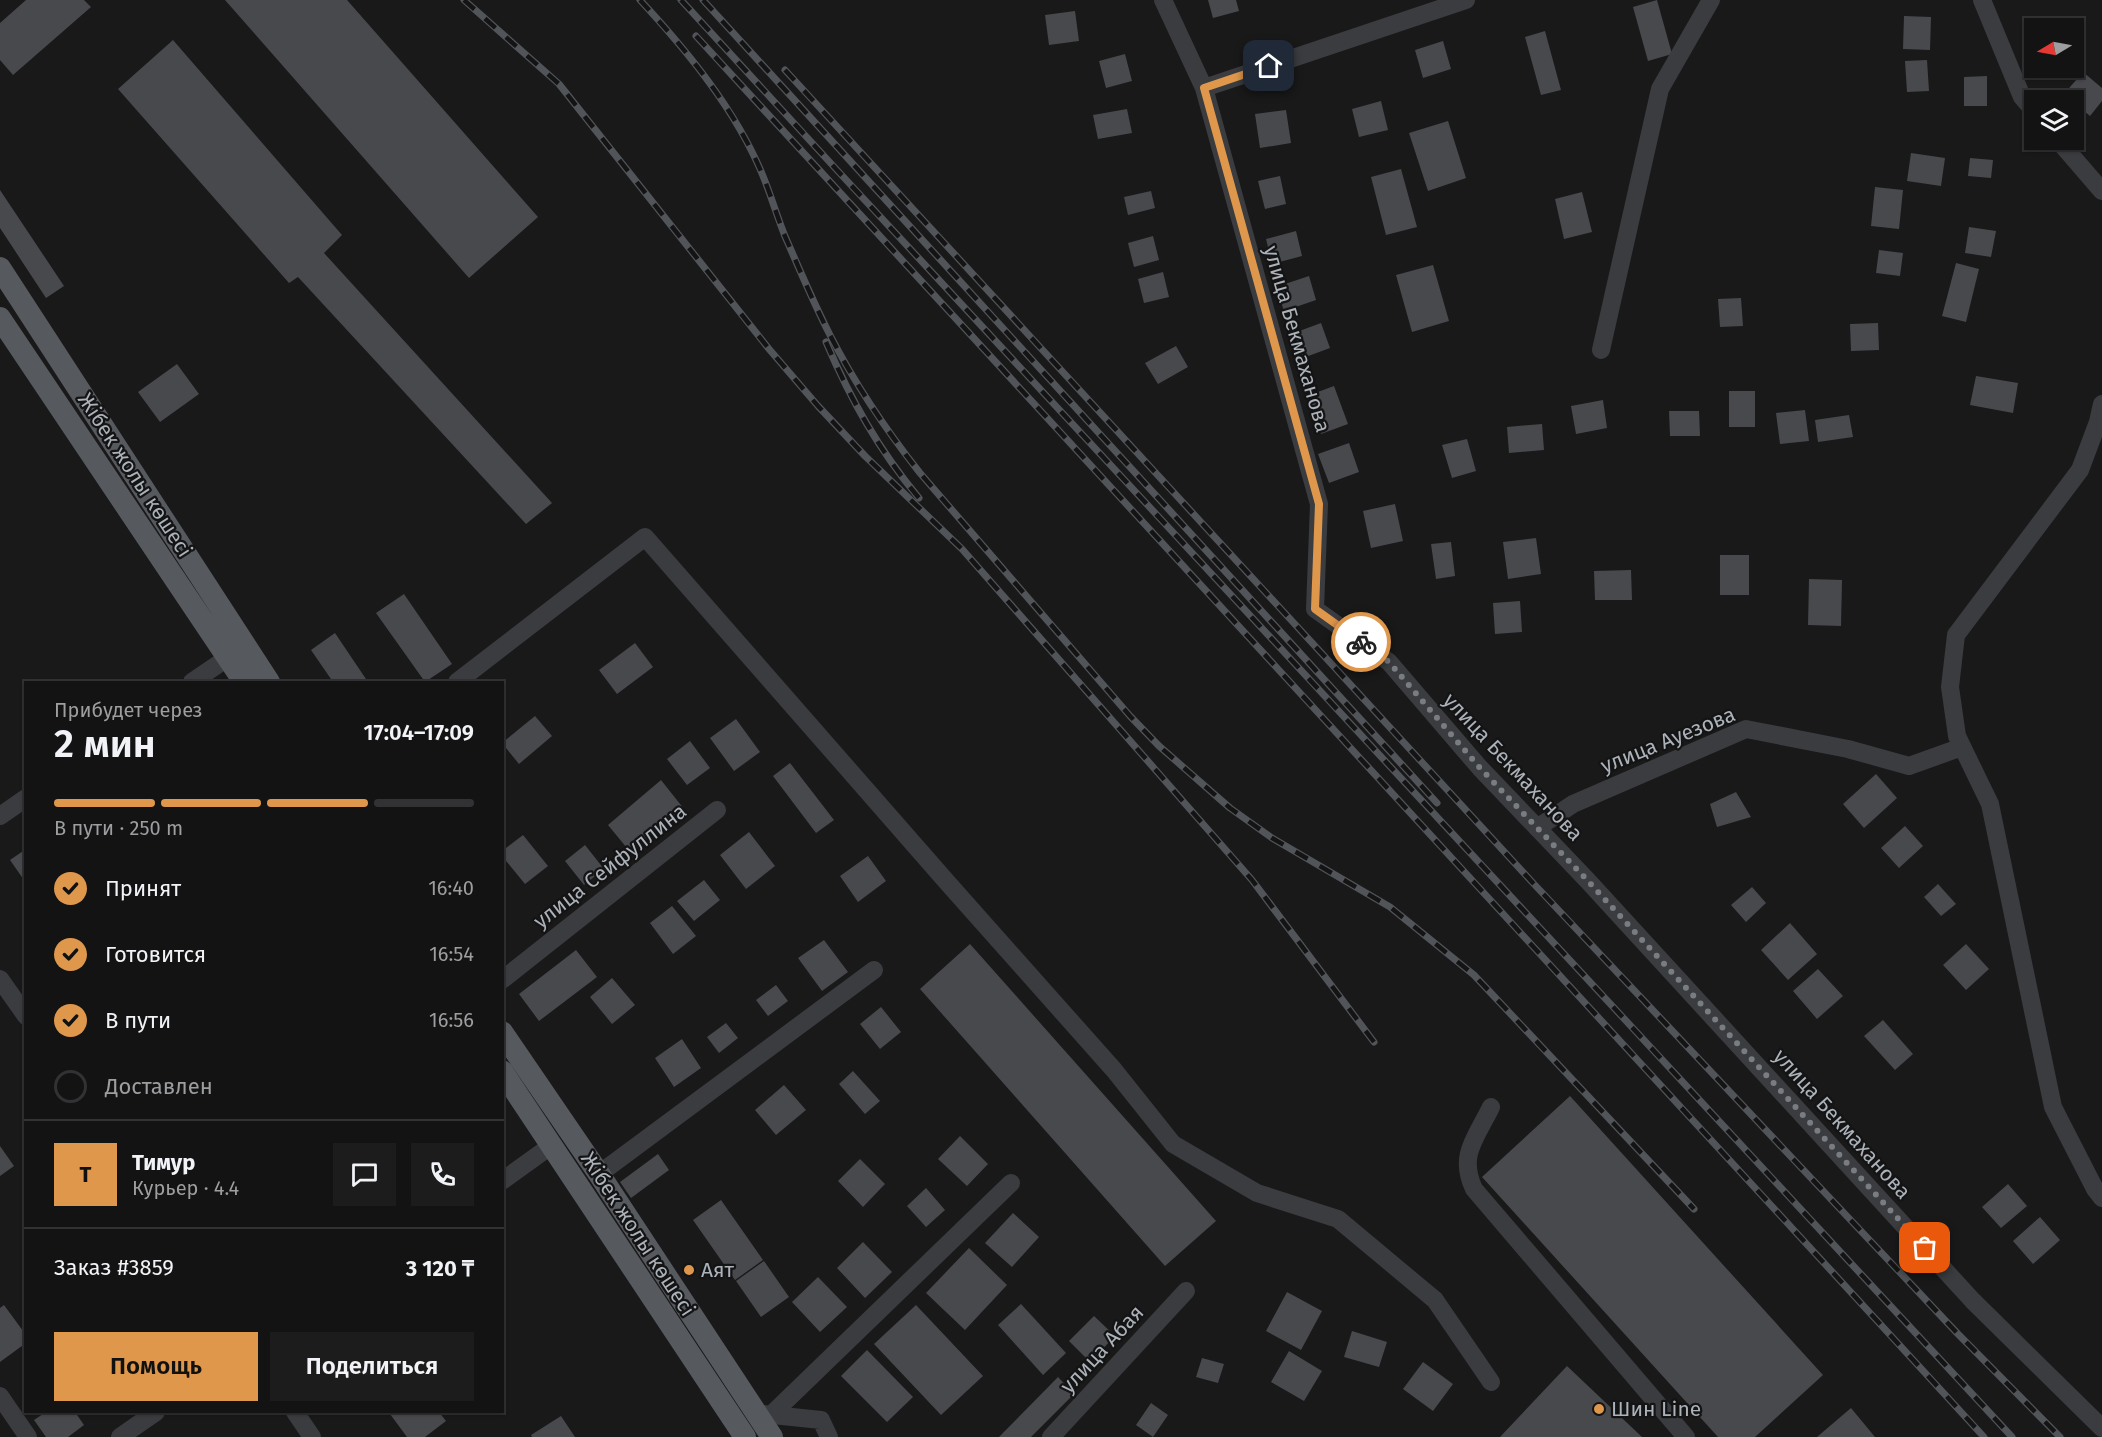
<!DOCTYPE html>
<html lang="ru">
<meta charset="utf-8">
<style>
:root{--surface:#131314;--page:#1c1c1d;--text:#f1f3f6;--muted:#9d9ea0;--line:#323234;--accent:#df974c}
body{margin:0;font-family:"Fira Sans",sans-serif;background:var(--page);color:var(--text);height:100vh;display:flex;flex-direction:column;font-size:22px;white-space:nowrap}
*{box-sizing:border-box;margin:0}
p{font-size:20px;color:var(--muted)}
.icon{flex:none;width:33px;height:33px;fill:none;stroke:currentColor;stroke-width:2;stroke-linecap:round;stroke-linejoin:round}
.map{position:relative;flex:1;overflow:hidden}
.drawer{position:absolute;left:24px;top:681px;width:480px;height:732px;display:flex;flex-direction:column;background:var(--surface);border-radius:0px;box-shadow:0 2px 4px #0004,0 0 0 2px var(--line)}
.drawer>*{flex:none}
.needle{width:39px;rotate:260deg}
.tools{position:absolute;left:2024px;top:18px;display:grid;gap:12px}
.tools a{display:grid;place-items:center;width:60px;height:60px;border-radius:0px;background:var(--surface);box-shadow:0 2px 4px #0004,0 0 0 2px var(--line);font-size:30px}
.pin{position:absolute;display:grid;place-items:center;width:51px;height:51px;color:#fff;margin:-26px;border-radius:12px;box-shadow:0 3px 9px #0006}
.courier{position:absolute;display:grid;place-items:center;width:60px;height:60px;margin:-30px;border:4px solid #df974c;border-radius:50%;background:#fff;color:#222;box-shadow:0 2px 8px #0007}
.headline em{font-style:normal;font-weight:600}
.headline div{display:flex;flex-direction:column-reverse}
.headline{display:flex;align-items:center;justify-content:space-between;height:102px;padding:0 30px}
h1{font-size:39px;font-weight:600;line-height:45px}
.bar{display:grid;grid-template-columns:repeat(4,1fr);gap:9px 6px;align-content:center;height:72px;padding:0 30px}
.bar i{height:8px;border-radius:4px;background:var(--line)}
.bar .on{background:var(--accent)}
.bar p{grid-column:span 4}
.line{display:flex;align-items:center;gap:15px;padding:0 30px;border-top:2px solid var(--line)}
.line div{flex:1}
.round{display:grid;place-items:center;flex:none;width:63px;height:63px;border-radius:0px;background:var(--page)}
ol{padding:0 30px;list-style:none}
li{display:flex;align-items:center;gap:18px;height:66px}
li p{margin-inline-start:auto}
li .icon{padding:6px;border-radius:50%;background:var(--accent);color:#111;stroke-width:4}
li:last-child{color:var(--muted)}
li i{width:33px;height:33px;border:3px solid var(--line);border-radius:50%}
.action{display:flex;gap:12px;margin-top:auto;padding:12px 30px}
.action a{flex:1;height:69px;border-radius:0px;background:var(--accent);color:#111;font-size:24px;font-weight:600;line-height:69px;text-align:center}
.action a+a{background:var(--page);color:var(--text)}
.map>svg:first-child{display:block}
</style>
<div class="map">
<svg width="2102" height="1437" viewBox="0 0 2102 1437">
<rect width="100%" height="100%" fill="#19191a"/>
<!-- building -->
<path fill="#48494d" d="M26,0h58l7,7 -78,68 -13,-15v-37z
M225,0h122l191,217 -69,61z
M1208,0h28l3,11 -26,7z
M1657,0l15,54 -24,7 -15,-54z
M1075,11l4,30 -30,4 -4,-30z
M1904,16l27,1 -1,33 -27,-1z
M1545,31l16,59 -20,5 -16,-58z
M173,40l169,195 -18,18 228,250 -26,21 -228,-247 -9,6 -171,-194z
M1443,41l8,28 -28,9 -8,-28z
M1125,54l7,27 -26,7 -7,-27z
M1927,60l2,31 -22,1 -2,-31z
M2083,72l19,16v13l-12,15 -26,-22z
M1987,76v30h-23v-29z
M1381,101l7,29 -29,7 -7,-28z
M1127,109l5,24 -34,6 -5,-24z
M1286,110l5,33 -31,5 -5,-34z
M1448,121l18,57 -38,13 -19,-58z
M1911,153l34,5 -4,28 -34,-5z
M1970,158l23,2 -2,18 -23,-2z
M1401,169l16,58 -31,8 -15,-58z
M1280,176l6,28 -21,5 -7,-28z
M1875,187l28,3 -4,39 -28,-3z
M0,190l64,96 -18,12 -46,-70z
M1151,191l4,17 -27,7 -4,-18z
M1582,192l10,40 -28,7 -9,-40z
M1969,227l27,4 -5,26 -26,-4z
M1296,231l6,25 -30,8 -6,-25z
M1153,236l6,24 -25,7 -6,-24z
M1879,250l24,3 -3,23 -24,-3z
M1956,263l23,6 -13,53 -24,-6z
M1433,265l16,56 -37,11 -16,-57z
M1163,272l6,25 -25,6 -6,-24z
M1309,276l7,24 -32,11 -8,-24z
M1741,298l2,28 -23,1 -2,-28z
M1321,323l9,25 -27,10 -9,-25z
M1878,323l1,27 -28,1 -1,-27z
M1176,346l12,21 -30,17 -13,-21z
M177,364l22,30 -39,28 -22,-30z
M1976,376l42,7 -5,30 -43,-8z
M1334,386l14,38 -27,10 -14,-38z
M1729,391h26v36h-26z
M1603,400l4,28 -31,6 -5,-28z
M1805,410l4,31 -29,3 -4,-31z
M1669,411h30l1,25h-30z
M1849,415l4,22 -35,5 -3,-22z
M1542,424l2,26 -35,3 -2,-26z
M1467,439l9,32 -24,7 -10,-33z
M1349,443l10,29 -30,11 -11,-29z
M1395,504l8,37 -32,7 -8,-37z
M1536,538l5,36 -33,5 -5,-37z
M1451,542l4,34 -19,3 -5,-35z
M1720,555h29v40h-29z
M1631,570l1,30h-37l-1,-29z
M1809,579l33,1 -1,46 -33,-1z
M404,594l48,70 -27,18 -49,-69z
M1520,601l2,31 -27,2 -2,-31z
M335,633l33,49h-35l-22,-32z
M635,643l18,24 -36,27 -18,-24z
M535,716l17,20 -33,28 -17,-21z
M736,719l24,33 -26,19 -24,-33z
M690,741l20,27 -23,17 -20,-26z
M790,763l44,57 -18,13 -43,-57z
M1876,774l21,24 -33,30 -21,-24z
M661,780l23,29 -53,44 -23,-28z
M1736,792l15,25 -34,10 -7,-23z
M1905,826l18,20 -24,22 -18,-20z
M749,832l26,34 -29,23 -26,-34z
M523,835l25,31 -23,18 -23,-28v-5z
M585,845l19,24 -20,16 -19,-24z
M26,849v34l-16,-23z
M868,856l18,25 -28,21 -18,-26z
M704,880l16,20 -26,21 -17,-20z
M1938,884l18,20 -15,12 -17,-19z
M1752,887l14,16 -20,19 -15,-17z
M672,906l24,30 -23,18 -23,-31z
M1790,923l27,31 -29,26 -27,-30z
M824,940l24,32 -26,19 -24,-33z
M970,944l246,277 -51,45 -245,-277z
M1966,944l23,25 -23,21 -23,-25z
M576,950l21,27 -58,44 -20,-27z
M1818,969l25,27 -26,23 -24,-28z
M612,978l23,27 -23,19 -22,-27z
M776,985l12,16 -20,15 -12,-16z
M881,1007l20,25 -21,17 -20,-25z
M1883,1020l30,34 -18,16 -31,-34z
M726,1023l12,15 -19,15 -12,-16z
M682,1039l19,29 -27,19 -19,-29z
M853,1071l27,30 -15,13 -26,-30z
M784,1085l22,25 -30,25 -21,-25z
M1570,1096l253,279 -68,62h-37l-236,-260z
M960,1136l28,28 -21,22 -29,-27z
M0,1146l14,20 -14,10z
M658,1154l11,16 -38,28 -11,-16z
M860,1159l25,25 -22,23 -25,-26z
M2008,1184l19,22 -26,22 -19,-21z
M926,1188l19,22 -19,17 -19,-21z
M721,1200l42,60 -28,20 -42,-60z
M1013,1213l26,24 -27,30 -27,-24z
M2040,1217l20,23 -27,24 -20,-23z
M863,1242l29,30 -27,26 -28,-30z
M969,1248l38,37 -42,45 -39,-37z
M764,1261l25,36 -28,20 -25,-36z
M818,1277l29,30 -27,25 -28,-30z
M1287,1292l35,19 -21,39 -35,-19z
M1021,1304l45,49 -23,22 -45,-50z
M4,1305l22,30v8l-26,19v-54z
M916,1305l67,71 -42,39 -67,-71z
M1094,1316l21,20 -25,26 -21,-21z
M1352,1331l35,11 -8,25 -35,-10z
M867,1350l46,47 -26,25 -46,-46z
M1289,1351l33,20 -18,30 -33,-19z
M1202,1358l22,6 -6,19 -22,-6z
M1423,1362l30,22 -20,27 -30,-22z
M1567,1366l75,71h-142z
M1058,1377l16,17 -43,43h-32z
M1151,1403l17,12 -15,22 -17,-12z
M1851,1408l24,29h-58z
M46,1412h29l9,13 -16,12h-22l-12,-17z
M393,1412h46l7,9 -21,16h-18l-17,-23z
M561,1416l14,21h-43l-1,-2z"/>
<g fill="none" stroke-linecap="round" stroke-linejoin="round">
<!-- minor -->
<path stroke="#3a3c3f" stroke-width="18" d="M1163,0l41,88 115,416 -4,105 74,53 91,106 108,113 385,420 129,127
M1982,0l40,97 12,14
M1204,88l262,-88
M2058,140l44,51
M1601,350l59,-261 51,-89
M2102,404l-4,18 -18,48 -124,165 -6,52 7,49 33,68 63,303 42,82 7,9
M192,682l47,-32
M457,682l188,-145 301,344 168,189 59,74 84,49 81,26 97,81 56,82
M0,816l26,-18
M1537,828l36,-24 173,-75 102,20 61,17 53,-19
M0,979l26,37
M502,980l215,-170
M1491,1107c-15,31 -33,48 -17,82l212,248
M599,1174l275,-204
M502,1181l50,-36
M0,1396l28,41
M295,1412l17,25
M763,1414l58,6 8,17
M771,1415l240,-232
M120,1437l36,-25
M1051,1437l135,-146"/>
<!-- major -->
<path stroke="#56595e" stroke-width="22" d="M0,268l269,414
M0,318l244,364
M502,1032l97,142 173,263
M502,1071l243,366"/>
<defs>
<path id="rail" d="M464,0l95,84 210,265 49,57 47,50 97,93 290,331 122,162
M640,0c48,52 96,110 123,176 9,22 15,44 24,65
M681,0l155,169 1176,1268
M703,0l734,803
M696,36l1288,1401
M785,70l748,813 425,451 102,103
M784,234c15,34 29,68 46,101 25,49 56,95 90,138l210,243 29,30 71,62 42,30 118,69 84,68 220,234
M826,342c25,58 52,107 93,156"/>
</defs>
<!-- rail casing -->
<use href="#rail" stroke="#515458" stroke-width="7"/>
<!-- rail -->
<use href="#rail" stroke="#141415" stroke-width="4.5" stroke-dasharray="14" stroke-linecap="butt"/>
</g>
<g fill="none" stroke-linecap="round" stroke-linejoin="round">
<!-- done -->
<path stroke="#797c81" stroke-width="6" stroke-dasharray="0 10.8" d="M1361,642l28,20 91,106 108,113 337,367"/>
<!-- route -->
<path stroke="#df974c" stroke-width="8" d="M1269,66l-65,22 115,416 -4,105 46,33"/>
</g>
<!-- markers -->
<g fill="#df974c" stroke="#141415" stroke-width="2">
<circle cx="689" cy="1270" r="6"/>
<circle cx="1599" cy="1409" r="6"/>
</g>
<g text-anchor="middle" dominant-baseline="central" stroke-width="4.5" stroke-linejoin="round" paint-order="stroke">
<!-- street labels -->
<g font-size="21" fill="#acb2b9" stroke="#141415">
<text transform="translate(1297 339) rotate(74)">улица Бекмаханова</text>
<text transform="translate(135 475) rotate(57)">Жібек жолы көшесі</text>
<text transform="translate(1668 740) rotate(-22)">улица Ауезова</text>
<text transform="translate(1513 767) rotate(47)">улица Бекмаханова</text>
<text transform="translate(610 866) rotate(-38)">улица Сейфуллина</text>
<text transform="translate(1842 1124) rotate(48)">улица Бекмаханова</text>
<text transform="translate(638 1234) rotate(57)">Жібек жолы көшесі</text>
<text transform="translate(1102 1349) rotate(-47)">улица Абая</text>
</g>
<!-- poi labels -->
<g font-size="21" fill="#acb2b9" stroke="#141415" text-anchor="start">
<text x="701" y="1270">Аят</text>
<text x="1611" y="1409">Шин Line</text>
</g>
</g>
</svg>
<div class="tools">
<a><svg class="needle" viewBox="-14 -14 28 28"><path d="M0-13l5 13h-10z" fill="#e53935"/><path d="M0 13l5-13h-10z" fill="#9d9ea0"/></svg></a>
<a><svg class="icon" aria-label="layers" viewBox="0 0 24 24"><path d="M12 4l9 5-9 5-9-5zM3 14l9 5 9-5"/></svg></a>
</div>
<div class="pin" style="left:1925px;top:1248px;background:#ea580c"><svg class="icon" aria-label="bag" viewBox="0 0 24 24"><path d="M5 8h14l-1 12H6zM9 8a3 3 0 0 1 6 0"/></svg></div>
<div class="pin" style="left:1269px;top:66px;background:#1f2937"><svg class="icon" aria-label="home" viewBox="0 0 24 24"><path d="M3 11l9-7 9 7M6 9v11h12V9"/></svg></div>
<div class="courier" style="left:1361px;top:642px"><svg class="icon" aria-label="bike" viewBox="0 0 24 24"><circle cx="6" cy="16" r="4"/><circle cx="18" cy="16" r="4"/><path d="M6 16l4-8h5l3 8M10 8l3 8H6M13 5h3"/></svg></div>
<section class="drawer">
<div class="headline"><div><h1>2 мин</h1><p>Прибудет через</p></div><em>17:04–17:09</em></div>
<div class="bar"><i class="on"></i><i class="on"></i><i class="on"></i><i></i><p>В пути · 250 m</p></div>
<ol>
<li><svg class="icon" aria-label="check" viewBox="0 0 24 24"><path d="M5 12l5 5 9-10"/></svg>Принят<p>16:40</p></li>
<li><svg class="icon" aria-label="check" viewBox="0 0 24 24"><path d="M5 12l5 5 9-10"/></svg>Готовится<p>16:54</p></li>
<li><svg class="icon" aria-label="check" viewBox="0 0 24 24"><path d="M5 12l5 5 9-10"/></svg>В пути<p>16:56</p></li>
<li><i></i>Доставлен</li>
</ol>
<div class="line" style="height:108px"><b class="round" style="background:var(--accent);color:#111">Т</b><div><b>Тимур</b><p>Курьер · 4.4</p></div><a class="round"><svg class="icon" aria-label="chat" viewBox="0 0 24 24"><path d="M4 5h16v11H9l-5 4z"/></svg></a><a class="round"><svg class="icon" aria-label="phone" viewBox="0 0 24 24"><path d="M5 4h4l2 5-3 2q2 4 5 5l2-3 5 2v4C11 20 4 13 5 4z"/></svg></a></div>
<div class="line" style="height:78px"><div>Заказ #3859</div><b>3 120 ₸</b></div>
<div class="action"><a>Помощь</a><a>Поделиться</a></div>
</section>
</div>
